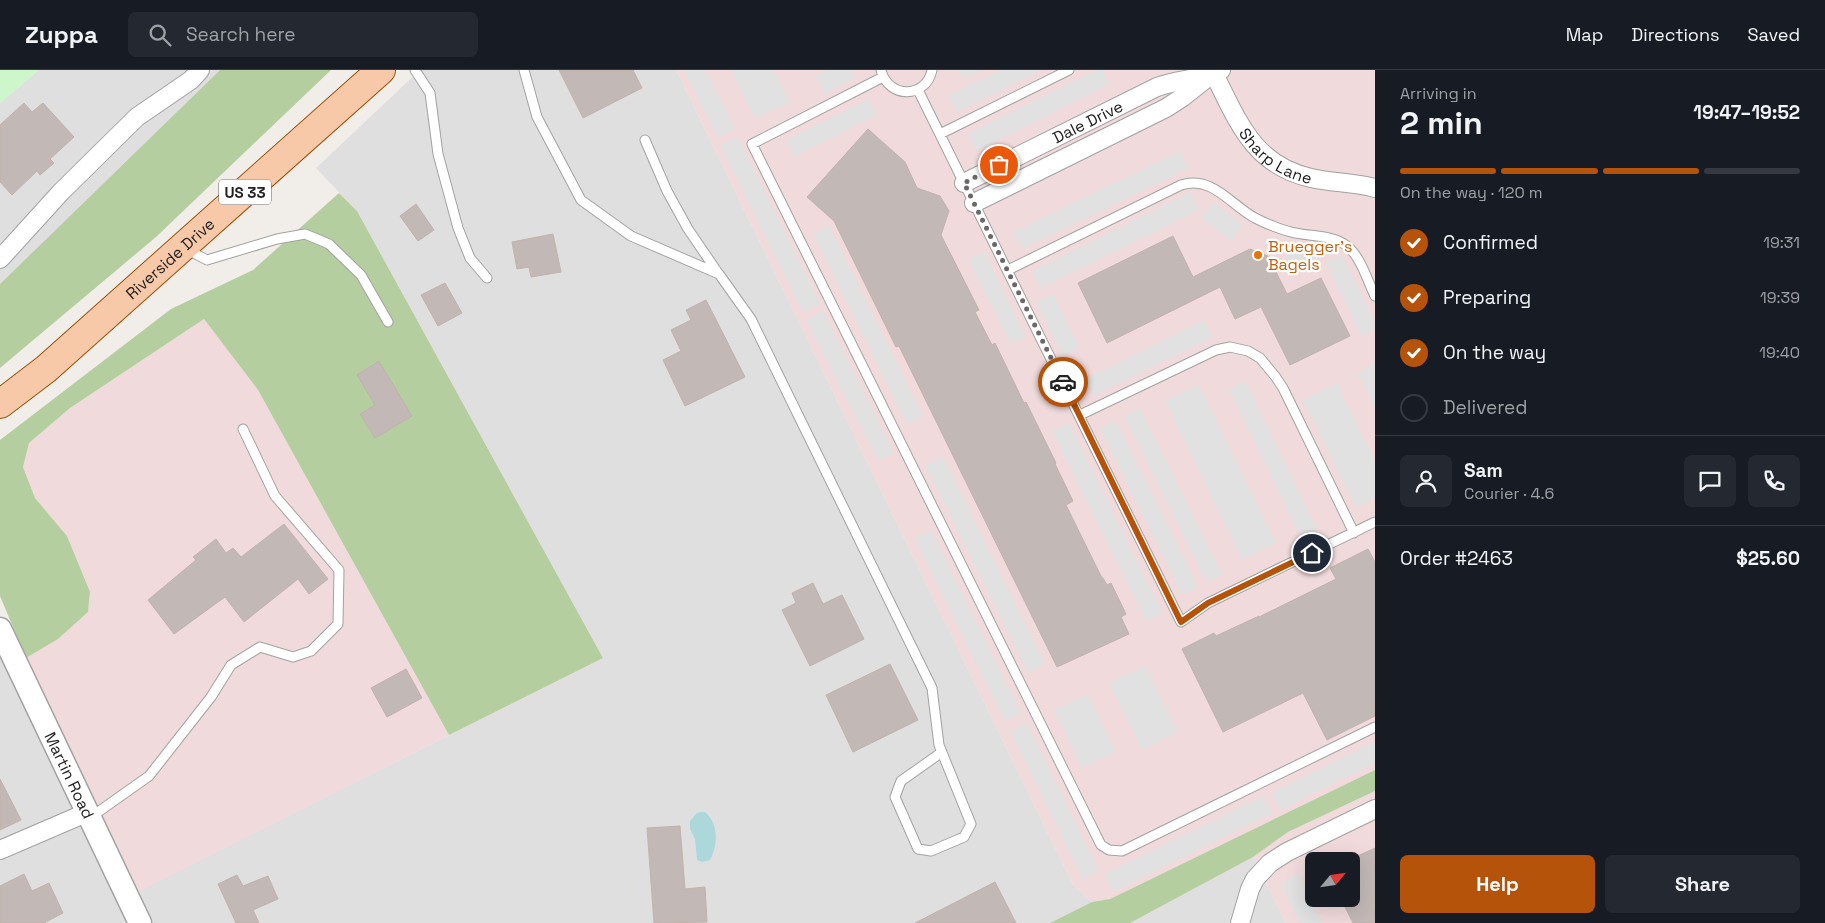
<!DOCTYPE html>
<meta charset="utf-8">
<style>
:root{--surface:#171b24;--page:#242831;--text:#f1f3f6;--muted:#9ea1a6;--line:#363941;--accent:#b45309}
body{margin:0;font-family:"Space Grotesk",sans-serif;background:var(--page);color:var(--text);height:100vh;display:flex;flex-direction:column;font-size:19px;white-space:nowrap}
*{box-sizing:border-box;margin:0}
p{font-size:16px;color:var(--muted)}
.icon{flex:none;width:28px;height:28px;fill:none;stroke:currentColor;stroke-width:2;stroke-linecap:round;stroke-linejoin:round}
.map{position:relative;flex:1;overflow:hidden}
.details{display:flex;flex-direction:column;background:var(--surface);width:450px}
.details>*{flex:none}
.needle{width:32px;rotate:61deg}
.controls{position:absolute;left:1305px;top:782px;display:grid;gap:10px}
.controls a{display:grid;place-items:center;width:55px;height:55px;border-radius:8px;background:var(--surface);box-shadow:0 5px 20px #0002;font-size:25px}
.pin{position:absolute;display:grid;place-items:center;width:42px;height:42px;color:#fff;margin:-21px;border:2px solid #fff;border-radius:50%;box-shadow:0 1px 5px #0007}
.courier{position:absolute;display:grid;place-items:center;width:50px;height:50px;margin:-25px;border:4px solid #b45309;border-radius:50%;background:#fff;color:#222;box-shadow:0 1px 6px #0007}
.head em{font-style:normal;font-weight:600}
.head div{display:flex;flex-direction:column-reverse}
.head{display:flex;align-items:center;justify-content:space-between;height:85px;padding:0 25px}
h1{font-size:32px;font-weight:600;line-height:38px}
.bar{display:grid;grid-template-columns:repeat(4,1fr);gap:8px 5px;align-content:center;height:60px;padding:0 25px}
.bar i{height:6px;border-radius:4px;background:var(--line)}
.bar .current{background:var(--accent)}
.bar p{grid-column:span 4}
.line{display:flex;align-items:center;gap:12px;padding:0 25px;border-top:1px solid var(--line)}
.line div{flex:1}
.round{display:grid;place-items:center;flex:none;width:52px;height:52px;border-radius:8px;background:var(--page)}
ol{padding:0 25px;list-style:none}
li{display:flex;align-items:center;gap:15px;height:55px}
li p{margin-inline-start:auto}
li .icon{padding:5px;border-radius:50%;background:var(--accent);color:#fff;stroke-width:4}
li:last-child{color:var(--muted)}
li i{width:28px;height:28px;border:2px solid var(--line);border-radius:50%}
.primary-button{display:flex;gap:10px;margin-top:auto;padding:10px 25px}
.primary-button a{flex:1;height:58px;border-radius:8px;background:var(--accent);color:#fff;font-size:20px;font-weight:600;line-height:58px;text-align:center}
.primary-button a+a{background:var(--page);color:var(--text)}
header{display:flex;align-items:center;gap:30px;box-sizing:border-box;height:70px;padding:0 25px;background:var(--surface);border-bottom:1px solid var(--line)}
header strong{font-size:24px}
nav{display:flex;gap:28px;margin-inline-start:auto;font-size:18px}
.search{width:350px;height:45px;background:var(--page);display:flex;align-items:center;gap:12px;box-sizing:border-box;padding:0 18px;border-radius:8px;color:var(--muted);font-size:19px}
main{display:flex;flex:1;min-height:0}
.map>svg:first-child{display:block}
</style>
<header>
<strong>Zuppa</strong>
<div class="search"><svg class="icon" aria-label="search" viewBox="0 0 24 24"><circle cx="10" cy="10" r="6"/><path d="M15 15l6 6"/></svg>Search here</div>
<nav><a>Map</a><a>Directions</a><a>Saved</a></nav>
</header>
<main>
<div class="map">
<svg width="1375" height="853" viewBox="0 0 1375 853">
<rect width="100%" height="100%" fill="#f1ede9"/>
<!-- residential -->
<path fill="#dfdfdf" d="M39,0h181l-220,214v-181z
M420,0h256l397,815 19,17 -42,21h-1050v-273l26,8 112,233 465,-233 -246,-447 -41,-43z
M1253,787l33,66h-156z"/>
<!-- commercial -->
<path fill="#f0dadc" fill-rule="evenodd" d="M676,0h699v700l-265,129 -18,3 -19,-17z
M204,249l54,71 191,345 -311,157 -112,-234 32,-19 30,-27 2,-19 -23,-57 -32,-38 -12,-31 6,-24 41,-35z
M1375,721v132h-89l-33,-66 35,-25zM1314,791h37v38h-37z"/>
<!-- forest -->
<path fill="#b5cea0" d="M220,0h111l-175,167 -156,131v-84z
M339,123l18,18 246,447 -154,77 -191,-345 -54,-71 -134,89 -41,35 -6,24 12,31 32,38 23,56 -2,20 -30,27 -32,19 -26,-62v-156l171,-131 82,-39z
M1375,700v21l-87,41 -35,25 -123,66h-80l42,-21 18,-3z"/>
<!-- park -->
<path fill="#cdf7ca" d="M0,0h39l-39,33z"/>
<!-- parking -->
<path fill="#e1e1e1" d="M684,0h21l30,59 -17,9z
M731,0h43l16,32 -35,17z
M828,0h23l4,8 -31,16 -9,-18z
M958,0h24l-19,9z
M1000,0h42l-85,42 -8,-17z
M1096,0h7l7,14 -133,67 -9,-17z
M869,29l8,16 -83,42 -8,-17z
M738,67l82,167 -17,8 -83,-167z
M1180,81l9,17 -167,81 -9,-17z
M1190,122l9,18 -158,78 -9,-17z
M1213,132l30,23 -12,16 -30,-23z
M829,156l94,190 -16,8 -94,-190z
M1290,174l29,5 -4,19 -28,-5z
M984,181l42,86 -15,7 -43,-85z
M1342,185l33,67v7l-13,7 -36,-73z
M1053,224l27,54 -17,8 -27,-54z
M823,241l71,142 -16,8 -72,-141z
M1204,250l9,17 -120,59 -8,-17z
M1375,294v44l-18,-36z
M1245,311l72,148 -16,8 -72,-148z
M1337,313l38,78v37l-19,9 -53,-107z
M1199,315l77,158 -34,17 -77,-159z
M1140,338l82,166 -16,8 -82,-166z
M1116,350l82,167 -16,8 -82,-167z
M1069,353l93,190 -16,8 -94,-190z
M943,387l102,207 -17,9 -103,-208z
M931,460l90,183 -16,8 -91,-183z
M1145,596l33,66 -36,18 -33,-67z
M1088,624l28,58 -34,16 -28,-58z
M1027,653l72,148 -16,9 -73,-149z
M1375,672v21l-95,47 -9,-17z
M1263,726l9,17 -159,79 -9,-18z
M1298,804l24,49h-22l-20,-40z"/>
<!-- water -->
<path fill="#acd8dc" d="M701,742h4c14,11 13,34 5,48l-8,2 -5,-2 -2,-21 -5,-10v-8l7,-8z"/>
<!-- building -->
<path fill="#c2b8b5" stroke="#c2b2ac" d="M559,0h74l9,18 -59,30z
M24,33l8,9 11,-9 31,34 -24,22 4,4 -14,12 -3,-4 -25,24 -12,-13v-57z
M868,59l37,33 12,26 23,8 9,15 -8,24 38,75 -4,2 17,33 3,-2 29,60 2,-1 30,61 -1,1 18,37 -7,4 36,73h1l4,7 4,-2 15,31 -5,3 8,17 -72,33 -158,-321 -3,1 -62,-126 -27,-24z
M416,134l18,26 -16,11 -18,-25z
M553,164l8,38 -30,5 -2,-10 -12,2 -5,-27z
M1173,166l20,41 57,-28 18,7 19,38 34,-16 29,58 -60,29 -29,-58 -26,12 -15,-32 -113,56 -29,-60z
M445,213l17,30 -24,13 -17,-31z
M706,230l39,77 -60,29 -22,-46 18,-9 -10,-21 20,-10 -5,-10z
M379,291l33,55 -37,22 -15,-24 15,-9 -18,-30z
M284,454l44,55 -19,15 -11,-15 -54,43 -19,-25 -51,37 -26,-34 48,-40 -3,-3 23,-18 10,14 7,-5 8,9z
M1368,479l7,13v154l-48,24 -24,-47 -80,39 -41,-83 32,-16 2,3 43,-20v1l77,-38 -6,-11z
M813,513l10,21 19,-9 22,44 -54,27 -28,-56 14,-7 -4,-10z
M890,594l28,56 -65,32 -27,-57z
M406,599l16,29 -35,19 -16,-29z
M0,709l21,41 -21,10z
M680,756l5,63 20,-2 2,35 -53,1 -7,-95z
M1375,778v75h-22l-12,-24h10v-40z
M24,804l8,17 17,-8 14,30 -19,10h-44v-37z
M237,805l6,11 25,-10 10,23 -25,11 6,13h-23l-18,-39z
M995,812l21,41h-101z"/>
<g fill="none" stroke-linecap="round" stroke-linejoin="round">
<defs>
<path id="service" d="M415,0l15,23 8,61 20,74 12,30 17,20
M524,0l13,47 44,83 50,36 88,38 32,45 181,369 7,57 32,79 -7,13 -33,14 -13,-2 -23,-52 6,-16 41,-29
M881,0c7,29 45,29 51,0
M883,7l-131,67 349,701 8,5 13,1 253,-124
M918,20l263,532 27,-19 167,-81
M940,64l129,-64
M645,70l22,51 21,38 30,44
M186,179l21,11 70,-21 28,-5 24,10 32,31 27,47
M1008,200l173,-85c31,-10 50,20 74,33 12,6 24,11 36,14 18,5 41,2 56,14 14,11 20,34 28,50
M1080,345l136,-65 14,-3 18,4 12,7 15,18 8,12 71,145
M91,747l58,-41 62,-79 20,-32 29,-18 33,10 18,-6 27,-27 1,-54 -64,-74 -32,-67"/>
<g id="minor">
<path id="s1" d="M1214,4c24,47 39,91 97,104 21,5 43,4 64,10"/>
<path id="s2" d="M964,113l193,-96c21,-8 43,-7 64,-17"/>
<path d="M974,133l192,-95 17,-11 24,-19"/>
<path d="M0,189l61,-67 76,-75 54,-37 9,-10"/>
<path d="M0,780l86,-37"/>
<path d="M1240,853l10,-34 5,-10 15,-16 17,-11 88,-43"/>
</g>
<g id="tertiary">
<path id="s3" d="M0,559l140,294"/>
</g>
<g id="primary">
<path id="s4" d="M0,334l46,-35 335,-299"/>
</g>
</defs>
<!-- service casing -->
<use href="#service" stroke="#a2a2a2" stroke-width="11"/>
<!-- minor casing -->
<use href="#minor" stroke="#a2a2a2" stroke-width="20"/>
<!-- tertiary casing -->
<use href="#tertiary" stroke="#a2a2a2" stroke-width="25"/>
<!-- primary casing -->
<use href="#primary" stroke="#965209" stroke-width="30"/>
<!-- service -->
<use href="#service" stroke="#fff" stroke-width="9"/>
<!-- minor -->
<use href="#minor" stroke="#fff" stroke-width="18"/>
<!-- tertiary -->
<use href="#tertiary" stroke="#fff" stroke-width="22"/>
<!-- primary -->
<use href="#primary" stroke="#f7c9a8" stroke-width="28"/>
</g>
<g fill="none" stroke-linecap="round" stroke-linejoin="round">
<!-- done -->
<path stroke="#6a6867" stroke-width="5" stroke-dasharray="0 9" d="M999,95l-35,18 99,199"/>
<!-- route -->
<path stroke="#b45309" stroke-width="6" d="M1063,312l118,240 27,-19 104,-50"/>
</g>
<!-- markers -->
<circle fill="#e8710a" stroke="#fff" stroke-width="2" cx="1258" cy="185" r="5"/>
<g text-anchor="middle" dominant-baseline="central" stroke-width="4.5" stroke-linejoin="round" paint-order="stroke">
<!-- shield labels -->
<rect fill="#fff" stroke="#646464" stroke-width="1" x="219" y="109.5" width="52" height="25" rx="4"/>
<g font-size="15" font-weight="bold" fill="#212121">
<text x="245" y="122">US 33</text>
</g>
<!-- street labels -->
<g font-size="16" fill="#212121" stroke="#fff">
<text stroke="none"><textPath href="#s2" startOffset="138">Dale Drive</textPath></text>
<text stroke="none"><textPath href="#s1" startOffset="106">Sharp Lane</textPath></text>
<text stroke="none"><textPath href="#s4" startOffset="224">Riverside Drive</textPath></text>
<text stroke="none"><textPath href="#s3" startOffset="162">Martin Road</textPath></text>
</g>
<!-- food labels -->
<g font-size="16" fill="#c56008" stroke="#fff" text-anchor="start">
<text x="1268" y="176">Bruegger's<tspan x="1268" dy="18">Bagels</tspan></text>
</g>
</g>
</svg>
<div class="controls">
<a><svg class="needle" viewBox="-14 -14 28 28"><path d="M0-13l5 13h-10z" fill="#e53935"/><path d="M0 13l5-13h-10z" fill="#9ea1a6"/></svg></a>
</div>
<div class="pin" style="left:999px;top:95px;background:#ea580c"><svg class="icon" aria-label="bag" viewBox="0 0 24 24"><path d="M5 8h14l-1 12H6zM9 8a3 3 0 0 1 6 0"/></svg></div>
<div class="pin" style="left:1312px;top:483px;background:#1f2937"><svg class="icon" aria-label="home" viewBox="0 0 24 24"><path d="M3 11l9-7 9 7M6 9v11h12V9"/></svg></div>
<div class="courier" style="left:1063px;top:312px"><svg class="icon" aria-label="car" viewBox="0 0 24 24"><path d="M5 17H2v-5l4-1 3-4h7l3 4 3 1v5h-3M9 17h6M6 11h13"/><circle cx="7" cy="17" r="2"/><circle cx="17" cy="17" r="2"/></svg></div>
</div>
<section class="details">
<div class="head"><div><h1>2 min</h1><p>Arriving in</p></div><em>19:47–19:52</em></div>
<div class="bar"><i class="current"></i><i class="current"></i><i class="current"></i><i></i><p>On the way · 120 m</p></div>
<ol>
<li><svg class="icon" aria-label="check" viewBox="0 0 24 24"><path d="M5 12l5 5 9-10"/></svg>Confirmed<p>19:31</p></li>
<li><svg class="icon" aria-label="check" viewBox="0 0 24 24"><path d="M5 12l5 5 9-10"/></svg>Preparing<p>19:39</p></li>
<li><svg class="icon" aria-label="check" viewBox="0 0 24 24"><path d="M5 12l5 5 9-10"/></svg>On the way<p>19:40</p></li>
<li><i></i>Delivered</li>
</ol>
<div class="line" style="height:90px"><a class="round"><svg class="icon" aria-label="person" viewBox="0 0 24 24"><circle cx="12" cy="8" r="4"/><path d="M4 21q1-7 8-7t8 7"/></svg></a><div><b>Sam</b><p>Courier · 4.6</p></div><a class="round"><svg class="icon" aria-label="chat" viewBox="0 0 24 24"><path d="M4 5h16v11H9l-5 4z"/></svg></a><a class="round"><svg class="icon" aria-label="phone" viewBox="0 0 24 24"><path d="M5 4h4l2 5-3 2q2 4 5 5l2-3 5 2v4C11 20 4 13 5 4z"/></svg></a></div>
<div class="line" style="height:65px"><div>Order #2463</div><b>$25.60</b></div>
<div class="primary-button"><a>Help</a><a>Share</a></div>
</section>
</main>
